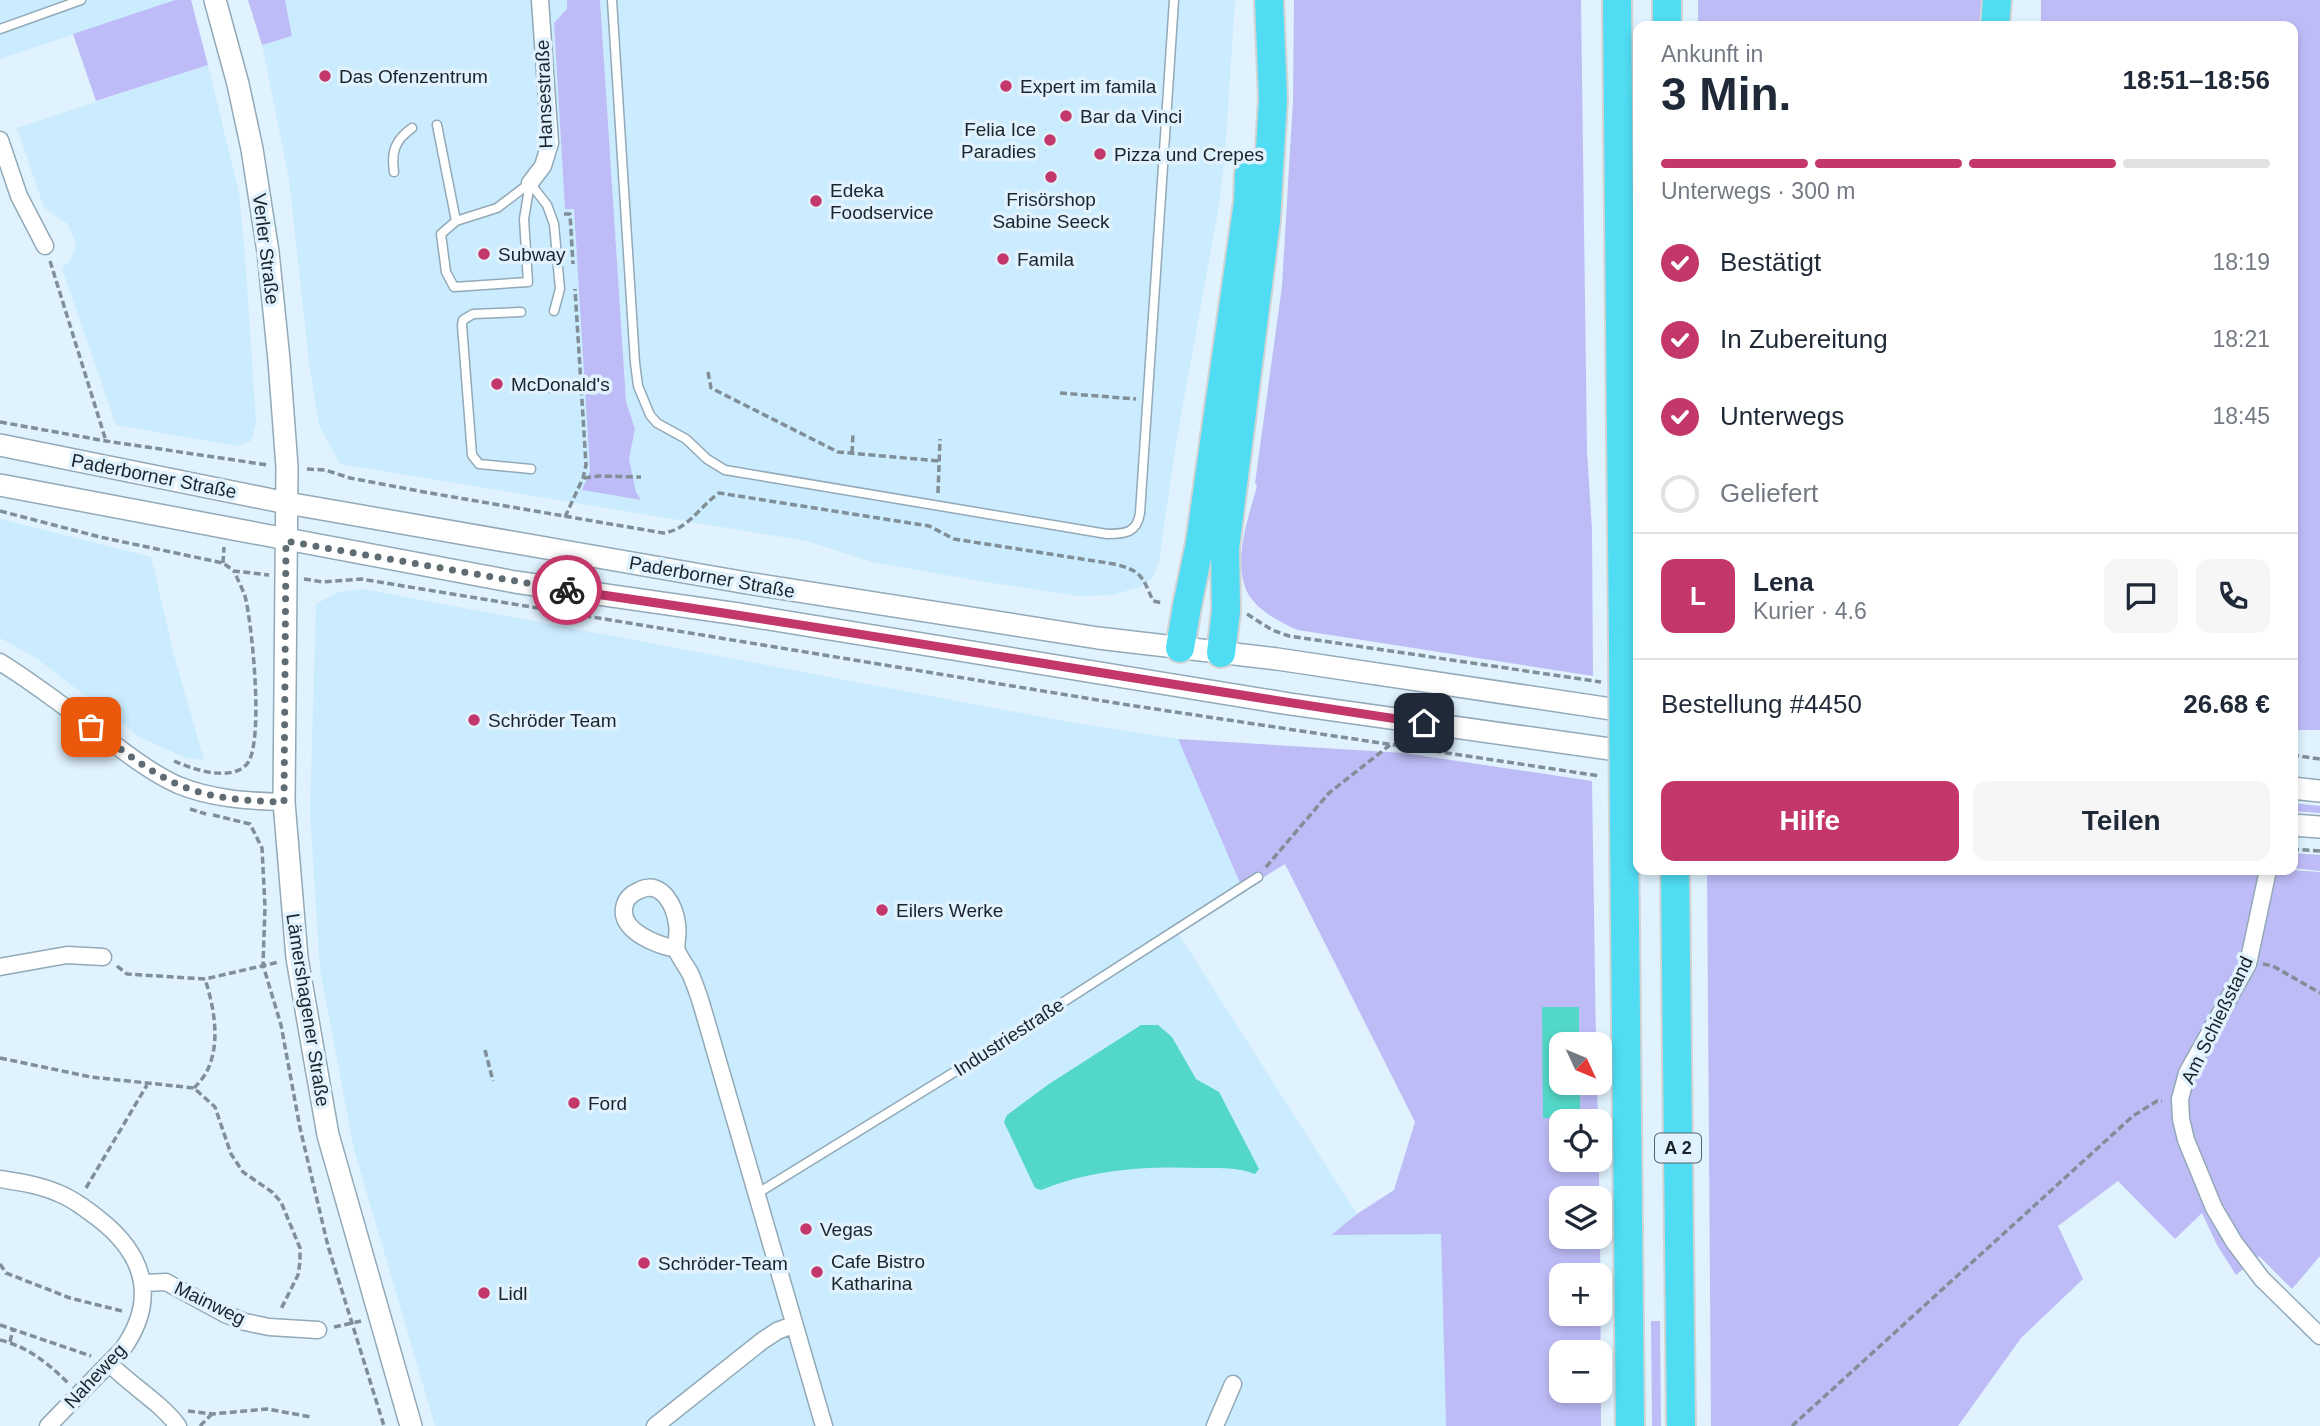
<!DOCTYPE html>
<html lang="de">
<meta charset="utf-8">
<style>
:root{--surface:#fff;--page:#f6f6f7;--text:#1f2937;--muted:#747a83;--line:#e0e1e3;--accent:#c3376b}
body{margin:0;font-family:Helvetica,sans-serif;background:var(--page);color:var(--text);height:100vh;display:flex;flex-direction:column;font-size:26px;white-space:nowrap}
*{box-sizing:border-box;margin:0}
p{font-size:23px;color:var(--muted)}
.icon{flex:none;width:38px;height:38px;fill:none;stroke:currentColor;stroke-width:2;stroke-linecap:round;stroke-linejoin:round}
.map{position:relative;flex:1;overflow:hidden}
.details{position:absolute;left:1633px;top:21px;width:665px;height:854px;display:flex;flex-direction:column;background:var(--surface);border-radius:14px;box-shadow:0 4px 10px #0003}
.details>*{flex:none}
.needle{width:46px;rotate:134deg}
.buttons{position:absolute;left:1549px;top:1032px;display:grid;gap:14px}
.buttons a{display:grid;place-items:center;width:63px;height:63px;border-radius:14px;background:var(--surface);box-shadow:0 4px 10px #0003;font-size:35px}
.pin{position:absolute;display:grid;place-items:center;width:60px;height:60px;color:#fff;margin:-30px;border-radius:14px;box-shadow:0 4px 10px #0006}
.courier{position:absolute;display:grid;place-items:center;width:70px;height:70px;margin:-35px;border:5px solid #c3376b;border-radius:50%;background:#fff;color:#222;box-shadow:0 2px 9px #0007}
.headline em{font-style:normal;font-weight:600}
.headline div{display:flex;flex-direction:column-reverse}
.headline{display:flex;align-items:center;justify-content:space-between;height:119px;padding:0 28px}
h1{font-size:46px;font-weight:600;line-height:52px}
.bar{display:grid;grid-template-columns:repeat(4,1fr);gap:10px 7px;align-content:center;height:84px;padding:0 28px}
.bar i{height:9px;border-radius:5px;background:var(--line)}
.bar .selected{background:var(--accent)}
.bar p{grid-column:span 4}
.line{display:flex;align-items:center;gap:18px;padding:0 28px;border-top:2px solid var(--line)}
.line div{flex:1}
.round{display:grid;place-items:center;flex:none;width:74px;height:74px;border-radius:14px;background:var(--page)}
ol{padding:0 28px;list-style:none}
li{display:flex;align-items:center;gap:21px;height:77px}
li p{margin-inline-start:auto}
li .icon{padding:7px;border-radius:50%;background:var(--accent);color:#fff;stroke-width:4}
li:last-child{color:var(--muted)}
li i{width:38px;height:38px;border:4px solid var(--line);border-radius:50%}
.primary-button{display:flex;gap:14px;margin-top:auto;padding:14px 28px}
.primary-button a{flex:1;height:80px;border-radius:14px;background:var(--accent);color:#fff;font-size:28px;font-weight:600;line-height:80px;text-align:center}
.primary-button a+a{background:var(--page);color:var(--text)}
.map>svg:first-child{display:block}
</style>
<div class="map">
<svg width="2320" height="1426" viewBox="0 0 2320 1426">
<rect width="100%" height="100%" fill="#dff2fe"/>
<!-- built -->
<path fill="#cbebfe" d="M0,0h175l-175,59z
M285,0h282v9l-13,14 11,186 9,-1 8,121 8,142 -8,19 58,10 -6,-15 -5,-26 6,-30 -9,-28 -26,-401h635l-10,154 -6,51 -43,238 -17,118 -6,16 -14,10 -26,8 -34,1 -93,-14 -114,-20 -65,-21 -467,-77 -21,-39 -10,-63 -20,-183 -27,-134 30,-9z
M208,65l31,128 6,63 11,167 -5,18 -14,5 -121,-21 -54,-157 9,-8 5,-16 -8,-20 -24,-16 -27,-80z
M0,519l151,38 24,102 29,101 -17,-2 -46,-20 -105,-80 -36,-20z
M363,589l706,133 109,17 65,151 -65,43 179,281 -25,20 109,-1 5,193h-1011l-81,-277 -34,-180 -10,-155 6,-210 23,-12z"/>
<!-- green -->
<path fill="#bebcf7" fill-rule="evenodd" d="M175,0h16l17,65 -112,36 -23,-67z
M248,0h37l7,36 -30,9z
M567,0h33l26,401 9,28 -6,30 7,33 5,8 -59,-10 8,-19 -16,-262h-9l-11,-186 13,-14z
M1294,0h287l6,451 5,78 1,147 -295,-46c-19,-8 -46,-22 -53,-43 -11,-32 4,-71 12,-101l-2,-3 27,-197 11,-186z
M1698,0h286l-1,26h-285z
M2041,0h279v730h-28v-704h-251z
M1178,739l226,14 188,28 4,264h-35v38h36l1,39h-37v38h38v39h-38v38h39v-29l1,218h-155l-5,-192 -110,1 26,-21 37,-24 21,-68 -130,-258 -42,26zM1561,1276h39v38h-39zM1561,1353h39v38h-39z
M2293,803l27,3v7l-27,-2z
M2292,853l28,2v16l-27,-3z
M1707,870h583l30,2v384l-28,33 -33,-33 -23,19 -19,-30 -15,-32 -27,26 -57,-58 -60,45 25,53 -62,59 -63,88h-247z
M1651,1321h9l1,105h-9z"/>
<!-- water -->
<path fill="#53d8c8" d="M1542,1007h37v38h-18v38h19v34l-37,1z
M1141,1025h17l14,12 24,42 23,13 40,77 -4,5c-18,-7 -35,-6 -54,-6 -55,-2 -108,1 -160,22l-6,-2 -31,-66 3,-7 42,-31z"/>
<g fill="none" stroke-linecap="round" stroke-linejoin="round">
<defs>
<path id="service" d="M612,0l23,363 3,23 12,29 7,8 29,16 21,20 18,11 382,64c18,0 30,-1 33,-21l34,-513
M0,29l81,-29
M437,125l19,96 41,-13 33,-25
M394,172c-3,-20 1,-32 18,-44
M530,183l17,22 7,19 6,65 -6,22
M456,221l-15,13 5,38 8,15 74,-5 -4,-63 6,-36
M521,312l-48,2 -10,6 -1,5 10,130 7,9 52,5
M758,1193l198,-122 302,-194"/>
<path id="minor" d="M0,140l19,56 26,50
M530,183l13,-17 7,-23 -10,-143
M0,662c34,21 65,45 97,69 25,19 52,41 81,54 34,14 70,16 106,17
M2268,870l-20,94 -61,109 -7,26 1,20 5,21 28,68 20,34 28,37 58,57
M676,949c-18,-4 -60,-18 -51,-45 2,-7 8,-11 15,-14 22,-11 35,17 37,34 2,9 -2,20 0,27 4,9 10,16 14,24 4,10 8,21 11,31l122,420
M0,967l67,-12 36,2
M0,1179c19,3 40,6 58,14 15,6 28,16 41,26 46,36 59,81 23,131l-74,76
M144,1283l22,-1 59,32 20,8 24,5 49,3
M109,1363c22,23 50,38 69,63
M655,1426l107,-85 15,-10 16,-6
M1215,1426l18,-42"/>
<path id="secondary" d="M215,0l23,84 14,65 16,103 11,108 8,107 -3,335 13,156 31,177 83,291
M0,445l287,58 460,80 351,55 179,21 361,54
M0,485l515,97 223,32 552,90 348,49
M2292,788l28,3
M2292,825l28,2"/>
<path id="motorway" d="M1617,0l6,643
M1667,26v-26
M1995,26l2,-26
M1180,648l7,-42 13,-63 48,-341 1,-28
M1221,653l5,-42 -1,-63 41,-328 7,-121 -4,-99
M1624,824l6,602
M1675,870l6,556"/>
</defs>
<!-- service casing -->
<use href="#service" stroke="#92a9b7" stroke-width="11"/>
<!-- minor casing -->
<use href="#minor" stroke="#92a9b7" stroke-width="19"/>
<!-- secondary casing -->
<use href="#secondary" stroke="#92a9b7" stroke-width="24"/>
<!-- motorway casing -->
<use href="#motorway" stroke="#d1d3d4" stroke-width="32"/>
<!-- path -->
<path stroke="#808e97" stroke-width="3.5" stroke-dasharray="7 3.5" stroke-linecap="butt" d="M564,214h6l3,50
M50,261l56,180
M708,372l3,16 127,64 101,9
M512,391h45
M1060,393l76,6
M0,422l106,19 162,24
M852,453l1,-19
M307,469l18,1 25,8 74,14 239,41c25,-3 36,-26 56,-40l210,33 25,13 160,25c28,7 28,12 39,37l10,2
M584,478l15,-2 42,1
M938,493l2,-54
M0,511l100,26 123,26 11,8 35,4
M565,517l18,-39 3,-13 -11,-176
M223,563l1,-16
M304,579l19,3 38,-3 761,125 478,72
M1247,614l25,16 17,6 312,46
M2292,755l28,4
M174,761c18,8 55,21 72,4 19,-18 6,-142 -1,-169 -3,-8 -7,-16 -11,-25
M190,809l16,5
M213,815l37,9 12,24 3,59 -2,58 18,60 19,103 28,118 56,180
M2292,849l28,2
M1266,867l63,-74 61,-48
M2263,964l10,2 47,27
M117,966l10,8 78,5 74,-17
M485,1050l8,31
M0,1058l91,19 103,11 21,19 16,47 12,18 29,20 9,10 19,46v14l-2,13 -18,36
M194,1088c5,-5 10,-11 13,-17 14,-28 7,-64 -2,-92
M86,1188l61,-103
M0,1264l6,9 64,25 52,13
M0,1325l91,31
M334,1327l27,-6
M0,1340c28,7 48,23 68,43
M10,1342l3,-13
M188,1411l24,3 55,-5 44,8
M200,1426l12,-12
M1792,1426l341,-310 24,-15h5"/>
<!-- service -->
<use href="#service" stroke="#fff" stroke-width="8"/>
<!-- minor -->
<use href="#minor" stroke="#fff" stroke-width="16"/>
<!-- secondary -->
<use href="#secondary" stroke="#fff" stroke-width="21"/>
<!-- motorway -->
<use href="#motorway" stroke="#50dcf2" stroke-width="28"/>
<defs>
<path id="motorway-bridge" d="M1623,643l1,181"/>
</defs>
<!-- motorway-bridge casing -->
<use href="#motorway-bridge" stroke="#d1d3d4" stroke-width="32" stroke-linecap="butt"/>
<!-- motorway-bridge -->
<use href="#motorway-bridge" stroke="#50dcf2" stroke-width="28"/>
</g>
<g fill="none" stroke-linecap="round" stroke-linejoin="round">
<!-- done -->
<path stroke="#606c74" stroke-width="7" stroke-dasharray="0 12.6" d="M91,727c27,20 55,43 86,57 33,15 71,17 107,18l2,-261 281,49"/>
<!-- route -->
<path stroke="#c3376b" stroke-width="9" d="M567,590c286,40 571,91 857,133"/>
</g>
<!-- markers -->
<g fill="#c3376b" stroke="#dff2fe" stroke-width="2.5">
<circle cx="325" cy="76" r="7"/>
<circle cx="1006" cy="86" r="7"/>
<circle cx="1066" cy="116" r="7"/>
<circle cx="1050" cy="140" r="7"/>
<circle cx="1100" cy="154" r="7"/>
<circle cx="1051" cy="177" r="7"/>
<circle cx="816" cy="201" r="7"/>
<circle cx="484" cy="254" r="7"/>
<circle cx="1003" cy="259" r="7"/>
<circle cx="497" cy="384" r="7"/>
<circle cx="474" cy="720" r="7"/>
<circle cx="882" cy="910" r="7"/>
<circle cx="574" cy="1103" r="7"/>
<circle cx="806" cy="1229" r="7"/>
<circle cx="644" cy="1263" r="7"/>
<circle cx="817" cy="1272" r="7"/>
<circle cx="484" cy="1293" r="7"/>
</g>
<g text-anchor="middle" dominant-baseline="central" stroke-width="7" stroke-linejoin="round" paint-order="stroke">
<!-- shield labels -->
<rect fill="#dff2fe" stroke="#56626a" stroke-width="2" x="1655" y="1133.5" width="46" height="29" rx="5"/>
<g font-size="18" font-weight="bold" fill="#1b242a">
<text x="1678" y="1148">A 2</text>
</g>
<!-- poi labels -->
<g font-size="19" fill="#1b242a" stroke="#dff2fe" text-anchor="start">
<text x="339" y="76">Das Ofenzentrum</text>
<text x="1020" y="86">Expert im famila</text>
<text x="1080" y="116">Bar da Vinci</text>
<text x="1036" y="129" text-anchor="end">Felia Ice<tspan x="1036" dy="22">Paradies</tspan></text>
<text x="1114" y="154">Pizza und Crepes</text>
<text x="830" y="190">Edeka<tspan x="830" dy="22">Foodservice</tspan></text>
<text x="1051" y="199" text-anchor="middle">Frisörshop<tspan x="1051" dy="22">Sabine Seeck</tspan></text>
<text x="498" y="254">Subway</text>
<text x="1017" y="259">Famila</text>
<text x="511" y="384">McDonald's</text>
<text x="488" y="720">Schröder Team</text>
<text x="896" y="910">Eilers Werke</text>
<text x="588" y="1103">Ford</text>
<text x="820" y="1229">Vegas</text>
<text x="831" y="1261">Cafe Bistro<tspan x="831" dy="22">Katharina</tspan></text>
<text x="658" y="1263">Schröder-Team</text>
<text x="498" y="1293">Lidl</text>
</g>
<!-- street labels -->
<g font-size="19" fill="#1b242a" stroke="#dff2fe">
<text transform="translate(544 94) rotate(-92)">Hansestraße</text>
<text transform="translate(266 249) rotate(83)">Verler Straße</text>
<text transform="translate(154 476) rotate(11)">Paderborner Straße</text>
<text transform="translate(712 577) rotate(10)">Paderborner Straße</text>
<text transform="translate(308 1010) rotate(81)">Lämershagener Straße</text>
<text transform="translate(2217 1020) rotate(-64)">Am Schießstand</text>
<text transform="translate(1009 1037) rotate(-33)">Industriestraße</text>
<text transform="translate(210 1303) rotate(26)">Mainweg</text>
<text transform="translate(95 1376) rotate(-47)">Naheweg</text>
</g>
</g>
</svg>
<div class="buttons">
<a><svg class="needle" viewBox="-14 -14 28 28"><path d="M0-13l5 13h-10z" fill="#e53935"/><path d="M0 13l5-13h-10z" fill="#747a83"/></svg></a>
<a><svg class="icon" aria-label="locate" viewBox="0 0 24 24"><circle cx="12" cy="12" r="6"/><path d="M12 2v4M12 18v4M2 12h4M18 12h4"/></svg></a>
<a><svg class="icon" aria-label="layers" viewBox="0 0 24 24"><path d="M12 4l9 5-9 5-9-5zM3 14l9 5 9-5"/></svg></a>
<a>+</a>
<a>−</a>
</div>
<div class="pin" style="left:91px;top:727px;background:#ea580c"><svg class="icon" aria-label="bag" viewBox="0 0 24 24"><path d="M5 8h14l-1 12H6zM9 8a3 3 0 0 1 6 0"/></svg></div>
<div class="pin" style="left:1424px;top:723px;background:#1f2937"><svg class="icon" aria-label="home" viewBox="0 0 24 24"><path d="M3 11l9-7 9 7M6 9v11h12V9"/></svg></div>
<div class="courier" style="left:567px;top:590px"><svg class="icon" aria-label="bike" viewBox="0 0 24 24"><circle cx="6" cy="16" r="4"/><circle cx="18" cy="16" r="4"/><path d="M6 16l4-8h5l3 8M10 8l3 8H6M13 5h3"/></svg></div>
<section class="details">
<div class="headline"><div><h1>3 Min.</h1><p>Ankunft in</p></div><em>18:51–18:56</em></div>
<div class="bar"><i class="selected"></i><i class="selected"></i><i class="selected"></i><i></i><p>Unterwegs · 300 m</p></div>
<ol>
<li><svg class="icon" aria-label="check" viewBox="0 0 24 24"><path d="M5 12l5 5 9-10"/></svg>Bestätigt<p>18:19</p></li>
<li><svg class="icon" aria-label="check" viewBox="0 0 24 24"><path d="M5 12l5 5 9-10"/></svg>In Zubereitung<p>18:21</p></li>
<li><svg class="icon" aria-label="check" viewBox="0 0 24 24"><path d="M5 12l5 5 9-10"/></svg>Unterwegs<p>18:45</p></li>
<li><i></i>Geliefert</li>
</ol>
<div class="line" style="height:126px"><b class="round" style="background:var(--accent);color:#fff">L</b><div><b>Lena</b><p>Kurier · 4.6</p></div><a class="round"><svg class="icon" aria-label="chat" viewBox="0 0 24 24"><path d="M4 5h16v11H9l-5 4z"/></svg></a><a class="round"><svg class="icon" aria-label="phone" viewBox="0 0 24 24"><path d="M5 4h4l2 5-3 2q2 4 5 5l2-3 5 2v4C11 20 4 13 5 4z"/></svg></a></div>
<div class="line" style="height:91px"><div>Bestellung #4450</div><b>26.68 €</b></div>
<div class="primary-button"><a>Hilfe</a><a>Teilen</a></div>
</section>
</div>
